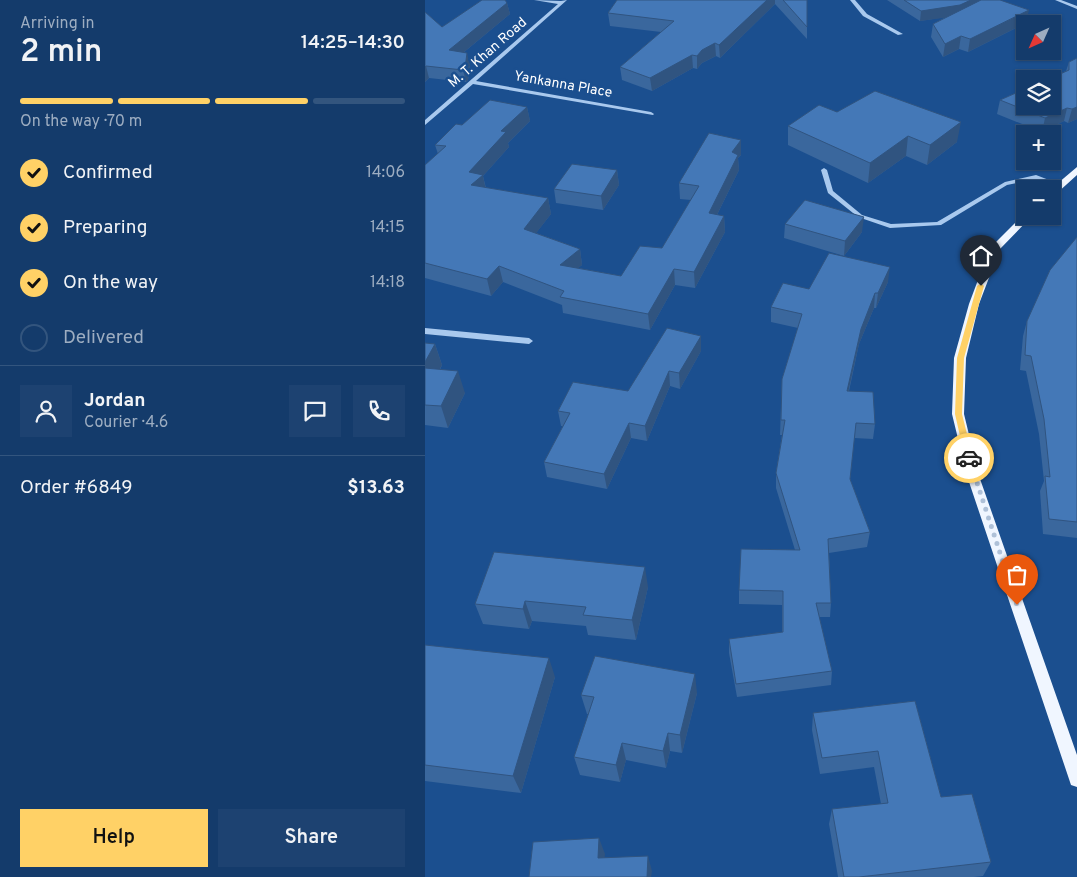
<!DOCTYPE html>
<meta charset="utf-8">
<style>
:root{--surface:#143b6b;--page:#1d4271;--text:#f1f3f6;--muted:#9dadc1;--line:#33557e;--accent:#ffd166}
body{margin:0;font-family:Overpass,sans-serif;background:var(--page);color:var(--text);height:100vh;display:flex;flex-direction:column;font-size:19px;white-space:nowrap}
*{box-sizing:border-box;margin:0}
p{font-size:16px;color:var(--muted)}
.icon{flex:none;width:28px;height:28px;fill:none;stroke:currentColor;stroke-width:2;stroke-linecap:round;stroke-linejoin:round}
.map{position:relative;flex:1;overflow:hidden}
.details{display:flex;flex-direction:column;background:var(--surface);width:425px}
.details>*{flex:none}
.needle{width:32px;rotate:225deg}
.buttons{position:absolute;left:591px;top:15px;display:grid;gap:10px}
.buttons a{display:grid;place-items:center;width:45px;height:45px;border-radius:0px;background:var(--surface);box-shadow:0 1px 4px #0004,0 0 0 1px var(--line);font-size:25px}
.pin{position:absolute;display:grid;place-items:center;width:42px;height:42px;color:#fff;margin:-51px -21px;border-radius:50% 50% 50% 0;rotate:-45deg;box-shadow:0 0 5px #0007}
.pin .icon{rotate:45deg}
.courier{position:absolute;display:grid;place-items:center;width:50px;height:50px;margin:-25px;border:4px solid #ffd166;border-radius:50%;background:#fff;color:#222;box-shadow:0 1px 6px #0007}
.headline em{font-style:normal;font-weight:600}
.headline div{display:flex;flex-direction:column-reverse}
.headline{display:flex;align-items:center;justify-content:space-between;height:85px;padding:0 20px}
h1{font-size:32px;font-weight:600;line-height:38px}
.bar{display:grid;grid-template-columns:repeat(4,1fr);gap:8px 5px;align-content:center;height:60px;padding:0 20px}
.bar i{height:6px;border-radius:4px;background:var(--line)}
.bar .current{background:var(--accent)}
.bar p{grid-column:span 4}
.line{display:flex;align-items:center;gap:12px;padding:0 20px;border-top:1px solid var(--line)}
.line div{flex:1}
.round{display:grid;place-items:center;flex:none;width:52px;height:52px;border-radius:0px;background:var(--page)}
ol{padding:0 20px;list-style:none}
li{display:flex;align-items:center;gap:15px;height:55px}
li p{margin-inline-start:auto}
li .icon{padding:5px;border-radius:50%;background:var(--accent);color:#111;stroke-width:4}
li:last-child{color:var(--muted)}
li i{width:28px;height:28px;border:2px solid var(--line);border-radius:50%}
.action{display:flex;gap:10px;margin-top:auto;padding:10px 20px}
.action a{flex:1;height:58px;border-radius:0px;background:var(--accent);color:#111;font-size:20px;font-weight:600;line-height:58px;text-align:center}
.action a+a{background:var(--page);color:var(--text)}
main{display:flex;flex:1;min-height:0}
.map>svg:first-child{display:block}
</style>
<main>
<section class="details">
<div class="headline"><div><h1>2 min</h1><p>Arriving in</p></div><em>14:25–14:30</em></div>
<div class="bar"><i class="current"></i><i class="current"></i><i class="current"></i><i></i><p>On the way · 70 m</p></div>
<ol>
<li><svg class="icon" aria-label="check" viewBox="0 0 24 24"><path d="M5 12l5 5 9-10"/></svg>Confirmed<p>14:06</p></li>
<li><svg class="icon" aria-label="check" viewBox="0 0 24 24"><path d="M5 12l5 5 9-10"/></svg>Preparing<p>14:15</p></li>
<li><svg class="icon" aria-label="check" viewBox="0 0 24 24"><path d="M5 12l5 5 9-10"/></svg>On the way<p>14:18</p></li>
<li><i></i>Delivered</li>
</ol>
<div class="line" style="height:90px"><a class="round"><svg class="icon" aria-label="person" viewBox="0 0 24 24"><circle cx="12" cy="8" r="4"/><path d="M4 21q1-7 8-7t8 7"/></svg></a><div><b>Jordan</b><p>Courier · 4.6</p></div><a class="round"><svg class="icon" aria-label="chat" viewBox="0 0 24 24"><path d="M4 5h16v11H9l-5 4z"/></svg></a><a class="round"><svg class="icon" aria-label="phone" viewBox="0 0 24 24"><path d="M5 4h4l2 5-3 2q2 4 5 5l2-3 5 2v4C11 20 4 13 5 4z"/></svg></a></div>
<div class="line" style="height:65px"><div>Order #6849</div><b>$13.63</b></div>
<div class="action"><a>Help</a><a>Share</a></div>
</section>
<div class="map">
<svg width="652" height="877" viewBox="0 0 652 877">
<rect width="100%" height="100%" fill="#1b4f8f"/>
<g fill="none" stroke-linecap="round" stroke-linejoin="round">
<!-- minor -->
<path fill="#a9c9ee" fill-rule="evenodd" d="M109,0l27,1 6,-1 -91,81 175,31 3,2 -1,1 -180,-31 -48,41v-5l133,-116z
M425,0h5l12,14 36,20 -5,1 -35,-19z
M630,0h6l16,6v3z
M399,168l3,2 6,21 29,24 29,9 46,-2 68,-40 31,-7 26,10 -3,2 -23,-8 -29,6 -66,40 -51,3 -32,-11 -30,-24 -7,-23z
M0,328l104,10 4,3 -4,3 -104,-10z"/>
<!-- major -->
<path fill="#f0f6ff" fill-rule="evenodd" d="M652,167v8l-21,19 -3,1 -2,-6z
M599,214l1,2h7l-32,33 -21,55 -13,54 -2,56 15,62 98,279v32l-6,-2 -2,-6 -102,-303 -15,-62 2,-56 15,-54 21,-56z"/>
</g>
<!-- wall -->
<path fill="#3a679d" d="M192,0h190v39l-32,-35 -55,54 -4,-2 -14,7 -5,6 -4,-1 -41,23 -30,-11 -2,-13 41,-35 -51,-6 -2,-13z
M462,0h113l26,23 -58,29 -9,-3 -16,8 -12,-20 2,-13 13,-7 -26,4z
M82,3l3,11 -47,39 7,12 -2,15 -2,2 -37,-4 -4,4v-70l17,15z
M644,62l8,57 -9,4 -4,-2 -22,11 -45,-18 3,-14 66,-29z
M102,107l3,14 -22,22 1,4 -26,29 3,12 62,10 3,16 -15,19 44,16 2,16 -4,3 43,8 41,-28 29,-48 -11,-1 -1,-16 62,-43v15l-3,3 1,12 -22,45 7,1 1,16 -30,56 -20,-3 -25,45 -87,-17 -1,-8 -59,-23 -12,14 -66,-18v-113l13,-11 -3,-9 27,-20z
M412,112l120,30 -30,23 -21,-9 -38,27 -80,-38v-19z
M192,170l2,15 -16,25 -47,-7 -2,-14z
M360,224l77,8 -18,24 -60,-18z
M652,237v301l-34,-4 -3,-43 4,-10 -5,-47 -13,-63 -6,-1 3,-34 4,-15z
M463,282l-12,26h-2l-15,36 -10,47 26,33 -2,15 -19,-1 -4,41 20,53 -3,15 -38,6 2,50 -1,14h-11l13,54 -1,14 -94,12 -8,-44v-14l53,-7v-27l-43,-1v-14l56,-40 -19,-62v-15l6,-38h-2l2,-56 16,-51 -27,-6v-15l38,-18z
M0,343l10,1 7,21 -2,5 25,23 -17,35 -23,-3z
M276,351l-21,38 -10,-3 -23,55 -16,-3 -24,51 -60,-12 -3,-15 19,-36h-2l-3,-15 70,-20z
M223,587l-12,53 -48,-5 -2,-9 -54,-5 -3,8 -46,-5 -8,-20z
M0,645l130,32 -34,116 -96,-12z
M272,693l-15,60 -12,-2 -4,17 -40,-8 -6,22 -40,-7 -6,-18 15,-43h-2l-6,-19z
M490,701l26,96 50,65 -8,14 -9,1h-136l-9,-53 3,-15 49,-5 -7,-37 -54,7 -8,-44 1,-17z"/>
<!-- shaded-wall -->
<path fill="#305480" d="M342,0h8v4l-55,54 -1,-13z
M546,0h14l-27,16 -38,5 1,-10z
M82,3l3,11 -58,48 -3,-12z
M604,10l-3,13 -58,29 2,-13z
M536,36l-2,13 -16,8 2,-13z
M290,43l1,13 -14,7 -5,6v-13l5,-6z
M42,53l3,12 -2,15 -2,2 -3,-12z
M267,55l1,13 -41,23 -2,-13z
M1,66l3,12 -4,4v-15z
M102,107l3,14 -22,22 1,4 -26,29 3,14 -11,11 -6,-29 32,-41z
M652,107v12l-9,4 4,-14z
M642,108l-3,13 -22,11 3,-14z
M536,122l-4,20 -30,23 3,-20z
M483,136l-2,20 -38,27 2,-20z
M316,140v15l-3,3 1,12 -29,59 -1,-16 23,-61z
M192,170l2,15 -16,25 -2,-14z
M123,198l3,16 -24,31 -3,-16z
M299,216l1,16 -30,56 -1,-16z
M439,217l-2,15 -18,24 1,-15z
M155,249l2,16 -19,16 -3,-16z
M74,266l4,16 -12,14 -4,-17z
M465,267l-2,15 -12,26 2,-15z
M249,269l1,16 -25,45 -2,-16z
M450,293l-1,15 -15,36 -14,62 2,-15 14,-62z
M276,336v15l-21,38 -1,-16z
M10,344l7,21 -13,24 -4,-12v-15z
M33,371l7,22 -17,35 -7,-22z
M244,371l1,15 -23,55 -2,-15z
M204,423l2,15 -24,51 -3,-15z
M220,567l3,20 -12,53 -4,-20z
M100,601l7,20 -3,8 -6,-20z
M124,658l6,19 -34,116 -8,-17z
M270,674l2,19 -15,60 -2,-18z
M243,733l2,18 -4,17 -3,-17z
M197,743l4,17 -6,22 -4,-17z
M174,838l6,16 -2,19 -5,-15z
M223,856l4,15 -1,6h-4z"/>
<!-- building -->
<path fill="#4478b7" stroke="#305480" d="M57,0h23l2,3 -58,47 18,3 -2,15 -2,2 -37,-4 -1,1v-55l17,15z
M192,0h150l-48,45 -4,-2 -13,7 -5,6 -5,-1 -42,23 -30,-11 54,-46 -66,-8z
M358,0h24v27z
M479,0h67l-11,5 -39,6z
M556,0h19l29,10 -59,29 -9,-3 -16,8 -12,-20z
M652,58v49l-5,2 -5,-1 -22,10 -45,-18 25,-11v17h28v-27h-4l20,-9v-8z
M450,91l86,31 -31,23 -22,-9 -38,27 -82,-37 31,-21 18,7z
M65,100l37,7 -26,24 5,1 -37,40 14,3 -12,10 77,13 -24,31 56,20 -20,16 61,11 19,-30 22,2 37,-62 -20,-3 30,-50 32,7 -9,12 6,3 -29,58 15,3 -30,56 -20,-3 -26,45 -88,-17 4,-6 -65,-25 -12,13 -62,-16v-98l21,-19 -11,-1 21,-21 6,1z
M147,164l45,6 -16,26 -47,-7z
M380,200l59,17 -19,24 -60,-17z
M652,237v285l-28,-3 -4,-43 5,1 -6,-58 -13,-63 -6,-1 2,-34 23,-51z
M404,253l61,14 -12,26h-3l-14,36 -14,62 26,1 2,32 -19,-1 -6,56 20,53 -42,7 3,64h-15l16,68 -96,13 -7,-45 54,-7v-41l-44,-1 2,-41 59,1 -24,-77 9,-53h-4l1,-41 20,-65 -31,-7 12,-24 26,6z
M242,328l34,8 -22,37 -10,-2 -24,55 -16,-3 -25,51 -60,-12 26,-49 -12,-2 15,-29 55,9z
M0,343l10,1 -10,18z
M0,368l33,3 -17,35 -16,-1z
M69,552l151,15 -13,53 -49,-5 3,-8 -61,-6 -2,8 -48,-5z
M0,645l124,13 -36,118 -88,-11z
M170,656l100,18 -15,61 -12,-2 -5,18 -41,-8 -6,22 -42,-8 20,-60 -13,-2z
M490,701l26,96 31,-3 19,68 -132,15h-15l-12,-68 56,-6 -10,-52 -56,7 -9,-45z
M174,838l-1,20 50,-2 -1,21h-118l4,-35z"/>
<!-- route -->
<path fill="#ffd166" d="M556,283l3,3 -20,72 -2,56 11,44 -4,3 -4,-3 -10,-44 2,-56 20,-72z"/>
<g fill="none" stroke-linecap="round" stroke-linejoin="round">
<!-- done -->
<path stroke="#afc1d8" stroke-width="5" stroke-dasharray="0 9" d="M544,458l48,147"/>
</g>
<g text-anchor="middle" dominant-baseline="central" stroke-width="5" stroke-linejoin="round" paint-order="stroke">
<!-- far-street labels -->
<g font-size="14" fill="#fff" stroke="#1b4f8f">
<text transform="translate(63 53) rotate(-41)">M. T. Khan Road</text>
<text transform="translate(138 85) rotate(10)">Yankanna Place</text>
</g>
</g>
</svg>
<div class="buttons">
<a><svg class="needle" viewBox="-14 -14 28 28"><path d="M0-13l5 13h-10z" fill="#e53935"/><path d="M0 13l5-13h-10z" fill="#9dadc1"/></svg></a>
<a><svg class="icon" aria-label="layers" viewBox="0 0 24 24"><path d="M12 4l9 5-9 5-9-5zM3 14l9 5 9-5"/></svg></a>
<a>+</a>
<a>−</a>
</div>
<div class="pin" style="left:592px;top:605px;background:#ea580c"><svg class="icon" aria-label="bag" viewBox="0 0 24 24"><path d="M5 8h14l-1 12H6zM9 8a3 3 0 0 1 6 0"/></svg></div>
<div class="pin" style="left:556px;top:286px;background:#1f2937"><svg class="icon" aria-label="home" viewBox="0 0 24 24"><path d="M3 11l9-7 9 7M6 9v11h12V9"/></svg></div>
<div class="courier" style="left:544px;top:458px"><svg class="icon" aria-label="car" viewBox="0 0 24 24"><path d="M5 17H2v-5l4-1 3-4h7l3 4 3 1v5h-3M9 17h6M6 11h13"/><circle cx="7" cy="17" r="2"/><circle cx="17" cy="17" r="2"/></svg></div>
</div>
</main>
